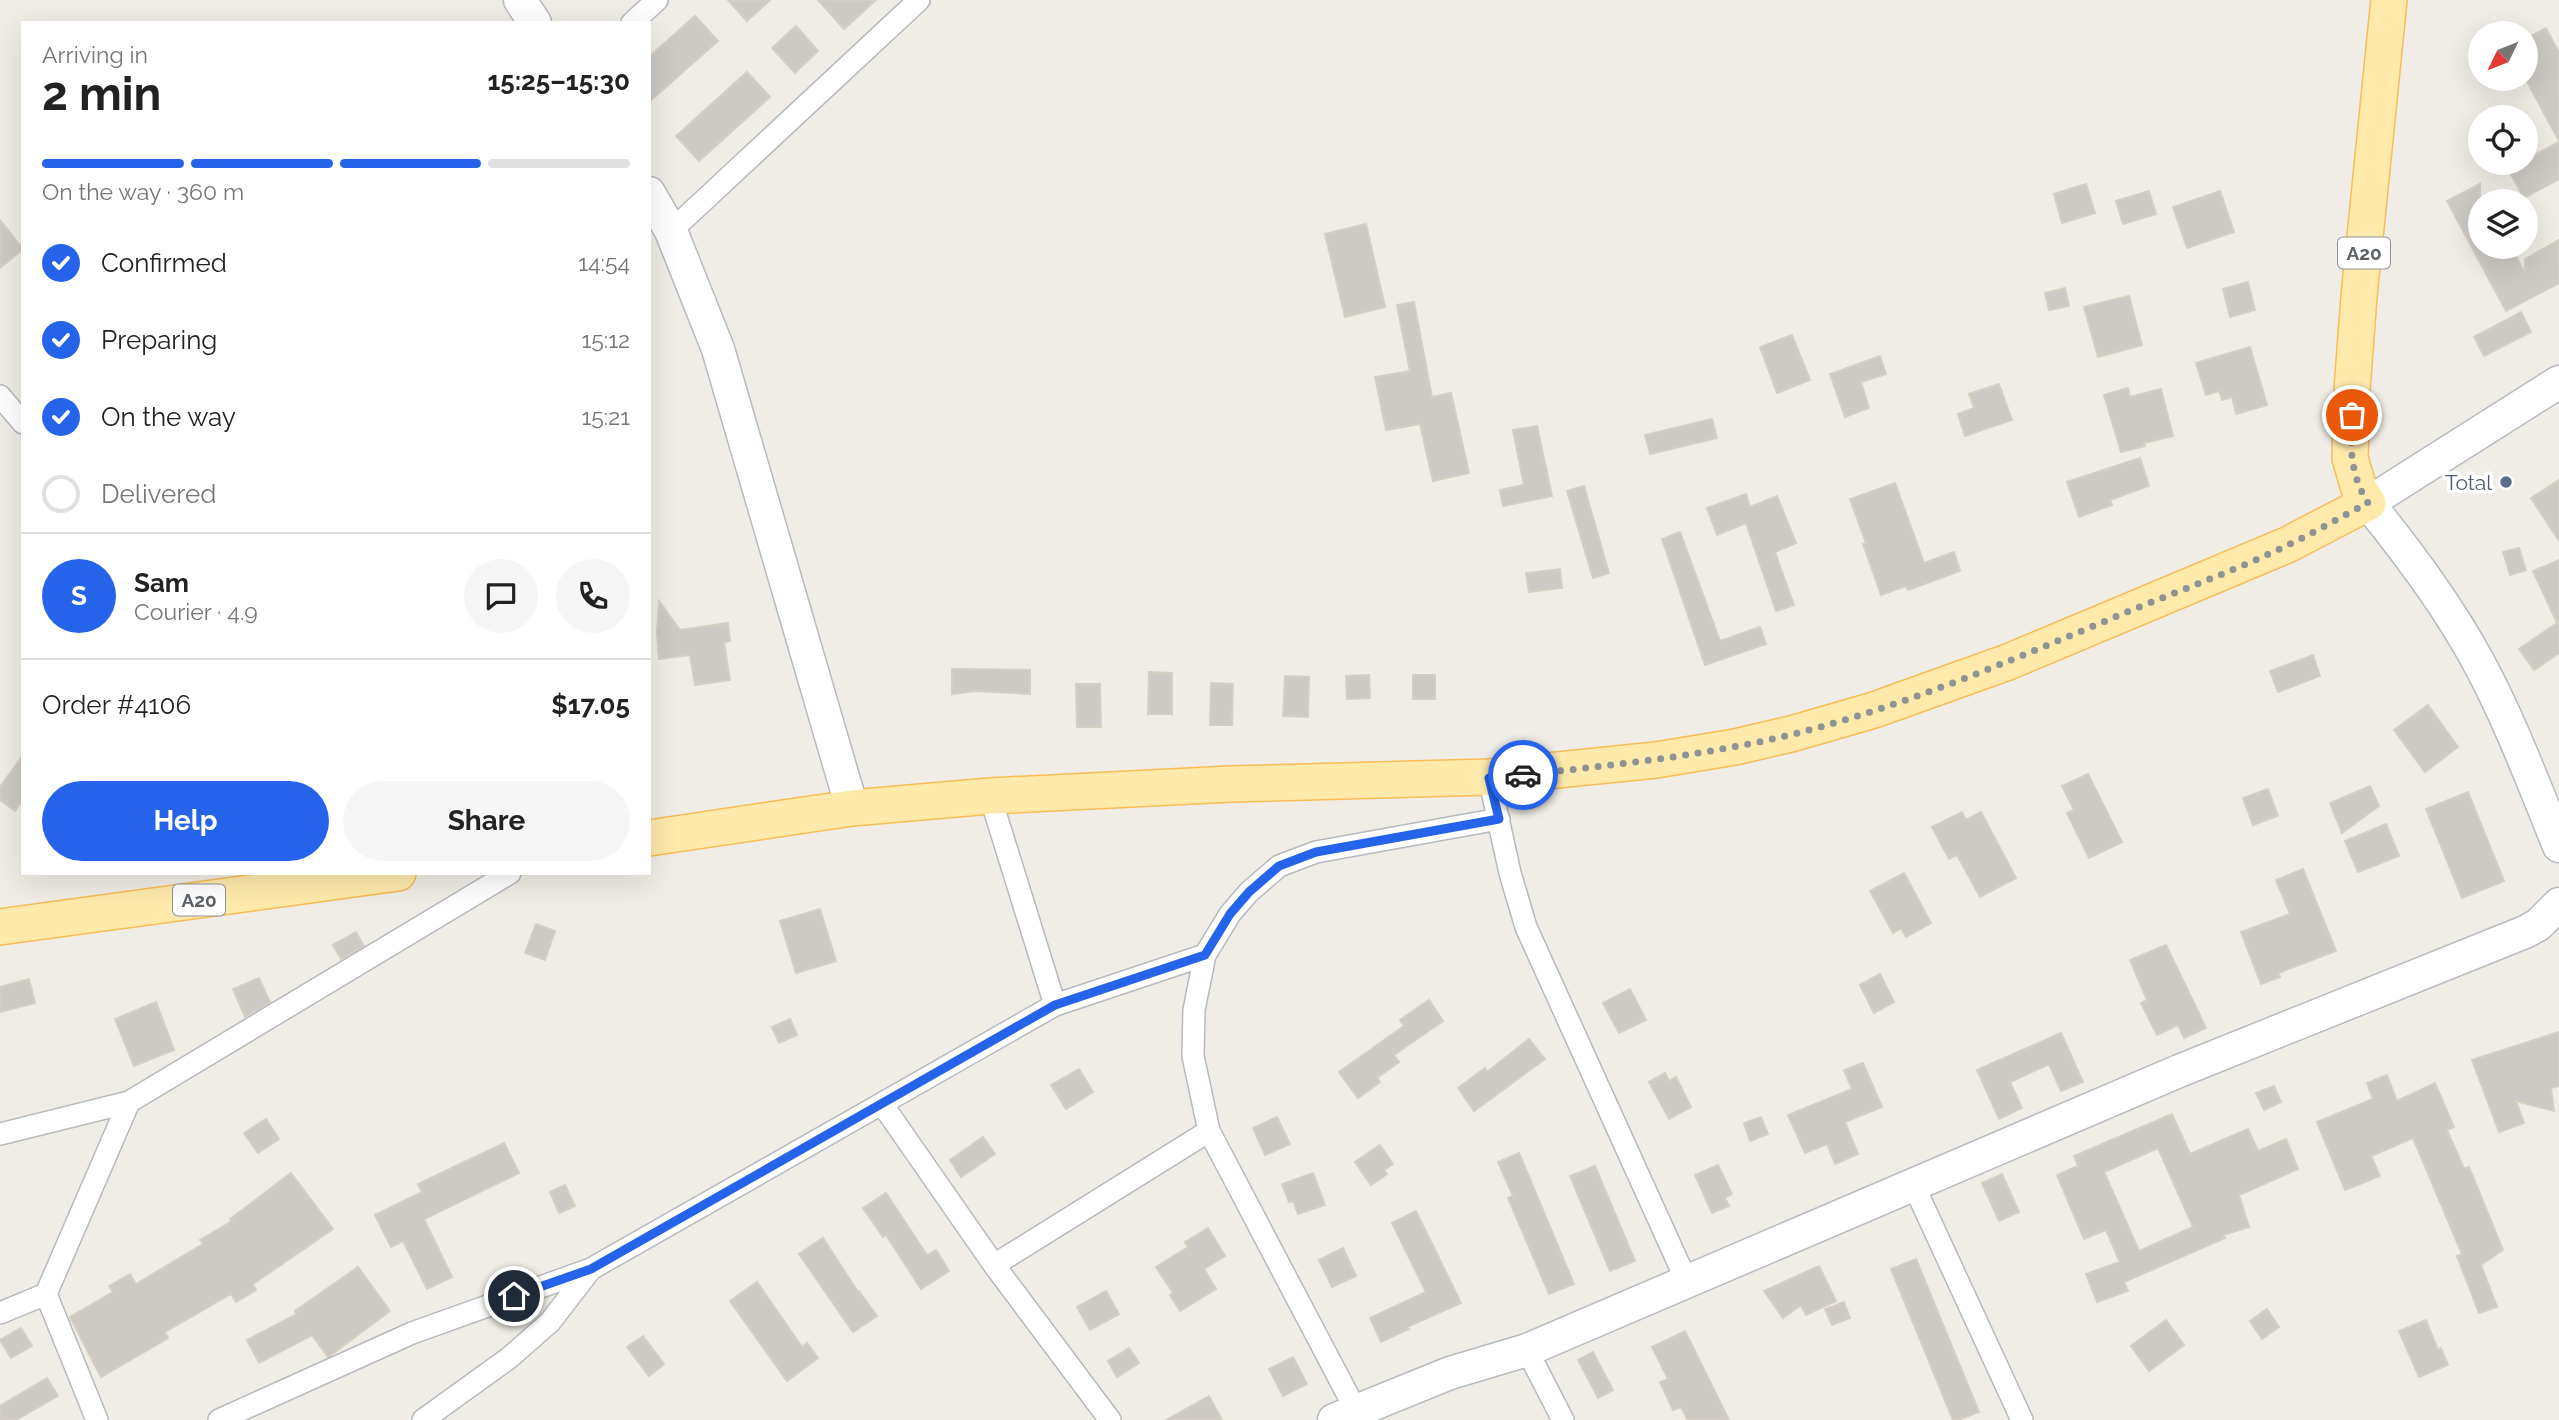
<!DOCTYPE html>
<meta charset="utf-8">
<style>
:root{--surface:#fff;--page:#f6f6f6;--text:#222;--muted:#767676;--line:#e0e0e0;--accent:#2563eb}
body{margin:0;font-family:Raleway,sans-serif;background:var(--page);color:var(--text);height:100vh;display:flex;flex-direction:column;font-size:26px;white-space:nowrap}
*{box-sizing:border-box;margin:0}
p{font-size:23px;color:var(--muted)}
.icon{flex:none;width:38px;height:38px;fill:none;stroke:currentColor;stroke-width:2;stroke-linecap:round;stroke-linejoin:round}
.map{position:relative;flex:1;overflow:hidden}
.drawer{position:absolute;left:21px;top:21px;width:630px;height:854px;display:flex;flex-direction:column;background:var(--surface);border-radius:0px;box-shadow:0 7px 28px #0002}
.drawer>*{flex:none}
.needle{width:46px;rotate:227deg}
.controls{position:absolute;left:2468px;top:21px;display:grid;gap:14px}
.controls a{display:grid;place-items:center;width:70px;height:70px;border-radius:50%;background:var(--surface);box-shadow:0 7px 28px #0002;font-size:35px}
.pin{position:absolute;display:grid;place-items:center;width:60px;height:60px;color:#fff;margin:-30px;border:4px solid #fff;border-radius:50%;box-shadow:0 2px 7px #0007}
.courier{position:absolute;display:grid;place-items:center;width:70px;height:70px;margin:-35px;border:5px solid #2563eb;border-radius:50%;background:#fff;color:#222;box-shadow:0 2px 9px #0007}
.summary em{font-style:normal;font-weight:700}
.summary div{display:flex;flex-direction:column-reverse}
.summary{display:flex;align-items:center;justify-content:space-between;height:119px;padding:0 21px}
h1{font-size:46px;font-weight:700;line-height:52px}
.bar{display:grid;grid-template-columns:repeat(4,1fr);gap:10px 7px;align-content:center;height:84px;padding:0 21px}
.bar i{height:9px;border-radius:5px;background:var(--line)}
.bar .selected{background:var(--accent)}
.bar p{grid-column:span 4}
.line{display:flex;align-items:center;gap:18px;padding:0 21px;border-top:2px solid var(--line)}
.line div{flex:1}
.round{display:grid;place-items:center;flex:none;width:74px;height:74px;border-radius:37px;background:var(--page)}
ol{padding:0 21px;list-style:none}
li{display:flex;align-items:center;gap:21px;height:77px}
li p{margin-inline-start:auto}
li .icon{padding:7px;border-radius:50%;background:var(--accent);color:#fff;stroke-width:4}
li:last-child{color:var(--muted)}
li i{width:38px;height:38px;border:4px solid var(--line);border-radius:50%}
.primary-button{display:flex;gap:14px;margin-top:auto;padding:14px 21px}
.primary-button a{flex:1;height:80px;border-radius:42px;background:var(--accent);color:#fff;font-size:28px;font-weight:700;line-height:80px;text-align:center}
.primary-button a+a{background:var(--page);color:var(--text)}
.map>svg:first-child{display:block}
</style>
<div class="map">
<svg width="2559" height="1420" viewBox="0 0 2559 1420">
<rect width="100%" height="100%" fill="#f0ede6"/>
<!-- building -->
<path fill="#cdc9c4" stroke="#d5cec3" stroke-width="2" fill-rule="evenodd" d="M728,0h42l-23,21z
M818,0h58l-32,29z
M695,16l23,25 -69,61v-45z
M796,26l22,25 -23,22 -23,-25z
M2546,28l13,25v88l-34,-63v-39z
M747,72l23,25 -71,64 -23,-25z
M2559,142v37l-35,19 -16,-29 12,-6h5v-3z
M2086,184l9,29 -33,10 -8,-29z
M2480,184v63h31l14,26v-14l34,-19v43l-53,28 -59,-110z
M2149,191l7,23 -33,10 -7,-23z
M2220,191l14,41 -47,16 -14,-41z
M0,220l23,29 -23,19z
M1366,224l19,83 -40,10 -20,-83z
M2248,282l7,28 -25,7 -7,-28z
M2065,288l4,18 -20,4 -4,-17z
M2129,296l13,49 -44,12 -14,-50z
M1414,302l18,95 19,-4 18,80 -36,8 -13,-57 -34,6 -11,-53 35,-6 -13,-66z
M2521,312l10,20 -47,24 -10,-19z
M1792,335l18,45 -33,13 -17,-46z
M2250,347l17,58 -31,9 -4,-17 -10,3 -3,-9 -13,4 -10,-32z
M1880,356l6,18 -25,8 8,26 -24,9 -15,-43z
M1999,384l13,36 -47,16 -7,-22 16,-6 -5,-14z
M2128,388l2,9 31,-8 12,47 -29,7 1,3 -24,6 -17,-57z
M1712,419l5,19 -67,16 -5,-19z
M1537,426l15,70 -49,10 -3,-16 24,-5 -11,-55z
M2140,458l9,28 -39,14 2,5 -33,12 -12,-35z
M2559,480v61l-28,-43z
M1895,483l29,80 30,-11 6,19 -52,19 -2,-4 -25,9 -18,-51 3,-1 -16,-44z
M1584,486l25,87 -16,5 -26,-87z
M1746,494l4,13 27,-11 19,47 -21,9 19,53 -18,6 -30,-88 -29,12 -10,-27z
M1680,532l40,109 40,-14 6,17 -61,21 -43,-126z
M2519,548l7,22 -16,5 -7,-23z
M2559,560v93l-25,17 -15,-21 38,-26 -24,-52z
M1560,569l2,19 -33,4 -3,-19z
M659,601l21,29 48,-7 2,18 -6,1 6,38 -35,5 -5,-30 -31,4 -2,-26z
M2313,655l7,21 -42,16 -8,-21z
M952,669l78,1v24l-54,-3 -24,3z
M1149,672l23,1v41h-24z
M1369,675l1,23 -23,1 -1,-23z
M1413,675h22v24h-22z
M1285,676l24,1 -1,40 -25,-1z
M1211,683l22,1 -1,41h-22z
M1076,684h24l1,43h-24z
M2428,705l30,42 -33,25 -31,-42z
M23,755v44l-8,12 -15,-11v-13z
M2088,774l34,68 -33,16 -22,-45 7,-3 -12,-24z
M2370,786l9,20 -37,27 -12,-30z
M2268,789l10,27 -25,9 -10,-27z
M2468,792l36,89 -42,17 -36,-89z
M1962,812l4,8 15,-8 35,66 -36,19 -23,-42 -8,4 -17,-32z
M2386,824l13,32 -41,16 -13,-31z
M2303,869l33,82 -58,22 2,4 -19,7 -20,-52 49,-18 -14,-34z
M1904,873l27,50 -25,14 -5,-9 -8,5 -23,-42z
M820,909l16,52 -40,12 -16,-52z
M536,924l19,7 -10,29 -20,-7z
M356,932l8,14 -23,13 -8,-14z
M2166,945l40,83 -22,10 -6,-13 -21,10 -16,-32 6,-3 -17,-40z
M1880,974l14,28 -20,11 -14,-28z
M259,978l11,24 -25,15 -12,-28z
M29,979l6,24 -35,9v-25z
M1630,989l16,31 -27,13 -16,-30z
M1429,1000l14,21 -49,34 5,7 -22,16 3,4 -22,16 -19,-26 65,-46 -4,-6z
M156,1002l18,48 -40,16 -19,-47z
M790,1019l7,16 -18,8 -7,-16z
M2559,1032v54l-8,2 3,23 -38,-10 8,22 -25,9 -27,-72z
M2061,1033l22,49 -22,9 -12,-27 -39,18 12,26 -23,11 -22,-49z
M1529,1039l16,20 -71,52 -16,-23 27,-20 2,4z
M1863,1063l19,44 -37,15 13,32 -23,10 -8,-20 -22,9 -17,-38 64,-26 -8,-19z
M1079,1069l14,23 -27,17 -15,-24z
M1665,1073l4,8 7,-4 15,30 -22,12 -20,-37z
M2387,1075l10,26 38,-18 19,44 -7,3 17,39 5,-2 34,83 -22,15 16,42 -18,6 -22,-57 5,-2 -49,-116 -42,18 9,20 -35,14 -28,-68 56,-23 -6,-16z
M2274,1086l7,16 -17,8 -8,-17z
M2172,1114l18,40 58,-25 10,22 28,-12 12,30 -59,26 10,32 -26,8 2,3 -101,44 4,9 -31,11 -11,-28 34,-12 -14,-32 -22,9 -27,-64 21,-9 -4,-10zM2158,1148l35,79 -54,24 -35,-79z
M1277,1117l13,27 -25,11 -12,-27z
M1761,1117l7,17 -18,7 -6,-18z
M266,1119l13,20 -21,14 -14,-20z
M983,1137l12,17 -34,23 -11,-17z
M504,1143l15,30 -95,46 28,58 -25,12 -24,-48 -12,6 -16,-32 47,-23 -4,-8z
M1380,1145l13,19 -9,6 3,4 -16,11 -16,-23z
M1519,1153l55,131 -25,10 -41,-96 5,-2 -15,-34z
M1718,1165l14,29 -7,4 4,8 -17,7 -17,-38z
M1595,1166l40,95 -25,10 -40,-95z
M291,1173l42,56 -80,55 3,6 -20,12 -5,-8 -66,38 3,6 -67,39 -31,-60 43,-25 -4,-6 21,-12 6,10 67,-40 -3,-4 32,-19 -2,-2z
M1313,1173l12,32 -27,9 -5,-13 -4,1 -7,-18z
M2002,1174l17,38 -20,9 -17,-38z
M565,1185l10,21 -16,7 -9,-21z
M886,1193l41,62 9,-5 13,21 -28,18 -35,-54 -3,2 -20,-29z
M1416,1211l45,92 -54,24 2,2 -28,13 -11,-24 56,-26 -34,-69z
M1208,1228l17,28 -21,13 12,20 -36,22 -10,-16 3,-2 -17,-26 32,-20 -3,-5z
M823,1238l35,54 1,-1 18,25 -24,16 -54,-78z
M1343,1248l13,28 -24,11 -13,-27z
M1916,1259l63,153 -21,8h-5l-62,-151z
M1819,1266l17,35 -30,14 -5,-10 -18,13 -19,-27z
M358,1267l32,44 -62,46 -16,-22 -53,28 -12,-23 50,-26 -2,-3z
M757,1282l45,65 5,-4 11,15 -31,23 -57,-80z
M1106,1291l13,23 -29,16 -13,-23z
M1844,1302l6,16 -18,7 -7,-16z
M2267,1309l12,18 -17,12 -12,-18z
M2166,1320l18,25 -35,26 -18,-25z
M2426,1320l12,30 3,-2 7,17 -29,12 -20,-46z
M21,1328l11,18 -21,12 -11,-18z
M1685,1331l44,89h-41l-7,-13 -8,3 -13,-28 8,-3 -16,-32z
M643,1336l21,28 -15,12 -22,-29z
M1129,1348l10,15 -22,14 -9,-16z
M1593,1352l20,38 -15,8 -20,-38z
M1293,1357l14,27 -24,12 -14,-27z
M47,1378l11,18 -42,24h-16v-14z
M1209,1396l13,24h-56z"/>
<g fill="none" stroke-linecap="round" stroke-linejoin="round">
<defs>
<path id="street" d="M632,23l25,-23
M671,231l248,-231
M0,396l23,27
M1489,777l21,96 16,54 161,355
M990,796l65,209
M1205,955l-11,55 -1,46 16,75 152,289
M882,1104l112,161 116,155
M0,1134l129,-32
M1914,1186l108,234
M994,1265l215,-134
M46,1294l83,-192 381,-229
M0,1313l46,-19 51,126
M1527,1350l36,70
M219,1420l193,-87 179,-64 464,-264 150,-50 25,-41 19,-22 30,-26 37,-14 183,-33
M423,1420l86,-62 41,-36 41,-53"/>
<path id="secondary" d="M520,0l15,23
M649,193l22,38 47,118 134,459
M2559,382l-191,121c41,51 81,104 112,162 31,58 54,120 79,181
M1334,1420l116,-47 77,-23 652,-279 346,-139 13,-7 21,-21"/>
<path id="primary" d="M649,838l203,-30 138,-12 241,-12 258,-7 167,-17 79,-13 56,-13 83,-24 134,-48 279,-117 81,-42 -9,-14 -9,-31 2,-68 7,-94 30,-296
M0,927l398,-54"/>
</defs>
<!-- street casing -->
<use href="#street" stroke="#b6b9bd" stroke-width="24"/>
<!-- secondary casing -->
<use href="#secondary" stroke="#b7bbc0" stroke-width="35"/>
<!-- primary casing -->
<use href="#primary" stroke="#f9bc56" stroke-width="38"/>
<!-- street -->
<use href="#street" stroke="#fff" stroke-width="21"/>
<!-- secondary -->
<use href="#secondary" stroke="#fff" stroke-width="32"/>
<!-- primary -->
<use href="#primary" stroke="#ffeaac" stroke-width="35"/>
</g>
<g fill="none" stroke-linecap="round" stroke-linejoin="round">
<!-- done -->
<path stroke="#909393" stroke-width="7" stroke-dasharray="0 12.6" d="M1523,775c90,-10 179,-19 267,-40 108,-27 210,-70 313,-113 61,-26 125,-48 185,-77 27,-13 53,-28 80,-42 -18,-29 -18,-56 -16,-88"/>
<!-- route -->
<path stroke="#2563eb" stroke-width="9" d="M514,1296l77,-27 464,-264 150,-50 25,-41 19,-22 30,-26 37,-14 183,-33 -10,-41 34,-3"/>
</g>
<!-- markers -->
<circle fill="#5c6f8a" stroke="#fff" stroke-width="2.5" cx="2506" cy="482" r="7"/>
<g text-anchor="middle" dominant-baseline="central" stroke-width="7" stroke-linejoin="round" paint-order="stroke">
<!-- shield labels -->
<g fill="#fff" stroke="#8e9195" stroke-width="2">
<rect x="2338" y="237.5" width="52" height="31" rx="5"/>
<rect x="173" y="884.5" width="52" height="31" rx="5"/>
</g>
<g font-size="19" font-weight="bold" fill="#5d6267">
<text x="2364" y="253">A20</text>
<text x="199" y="900">A20</text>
</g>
<!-- service labels -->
<g font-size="21" fill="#4e5e75" stroke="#fff" text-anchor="end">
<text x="2492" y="482">Total</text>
</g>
</g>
</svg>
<div class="controls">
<a><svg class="needle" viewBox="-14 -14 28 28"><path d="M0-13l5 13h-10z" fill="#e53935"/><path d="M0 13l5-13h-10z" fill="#767676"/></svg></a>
<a><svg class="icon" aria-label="locate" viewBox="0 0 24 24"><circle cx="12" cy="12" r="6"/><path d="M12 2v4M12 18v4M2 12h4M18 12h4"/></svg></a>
<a><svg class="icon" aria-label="layers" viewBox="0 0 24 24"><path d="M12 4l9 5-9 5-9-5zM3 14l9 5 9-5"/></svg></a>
</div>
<div class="pin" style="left:2352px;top:415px;background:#ea580c"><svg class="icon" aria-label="bag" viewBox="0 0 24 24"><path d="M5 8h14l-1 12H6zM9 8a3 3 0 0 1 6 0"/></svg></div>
<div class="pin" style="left:514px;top:1296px;background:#1f2937"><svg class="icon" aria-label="home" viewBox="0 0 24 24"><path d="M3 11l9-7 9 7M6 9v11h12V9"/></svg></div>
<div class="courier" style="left:1523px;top:775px"><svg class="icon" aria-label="car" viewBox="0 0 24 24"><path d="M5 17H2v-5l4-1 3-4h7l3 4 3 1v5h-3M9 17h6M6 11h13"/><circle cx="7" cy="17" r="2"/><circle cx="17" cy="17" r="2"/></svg></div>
<section class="drawer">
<div class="summary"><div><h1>2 min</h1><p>Arriving in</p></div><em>15:25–15:30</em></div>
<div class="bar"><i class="selected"></i><i class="selected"></i><i class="selected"></i><i></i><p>On the way · 360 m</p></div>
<ol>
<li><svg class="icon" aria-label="check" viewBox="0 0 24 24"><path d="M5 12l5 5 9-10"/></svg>Confirmed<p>14:54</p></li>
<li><svg class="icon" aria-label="check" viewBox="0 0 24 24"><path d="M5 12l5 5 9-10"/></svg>Preparing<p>15:12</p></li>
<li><svg class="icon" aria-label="check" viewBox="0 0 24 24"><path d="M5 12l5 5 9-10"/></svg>On the way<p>15:21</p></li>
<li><i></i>Delivered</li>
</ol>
<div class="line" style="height:126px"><b class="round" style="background:var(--accent);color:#fff">S</b><div><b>Sam</b><p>Courier · 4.9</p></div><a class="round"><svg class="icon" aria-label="chat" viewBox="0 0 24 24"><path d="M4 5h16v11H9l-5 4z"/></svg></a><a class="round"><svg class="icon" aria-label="phone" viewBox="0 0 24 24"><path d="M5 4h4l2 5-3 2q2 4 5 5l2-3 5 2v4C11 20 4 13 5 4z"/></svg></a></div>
<div class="line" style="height:91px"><div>Order #4106</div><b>$17.05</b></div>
<div class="primary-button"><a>Help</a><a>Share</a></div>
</section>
</div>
